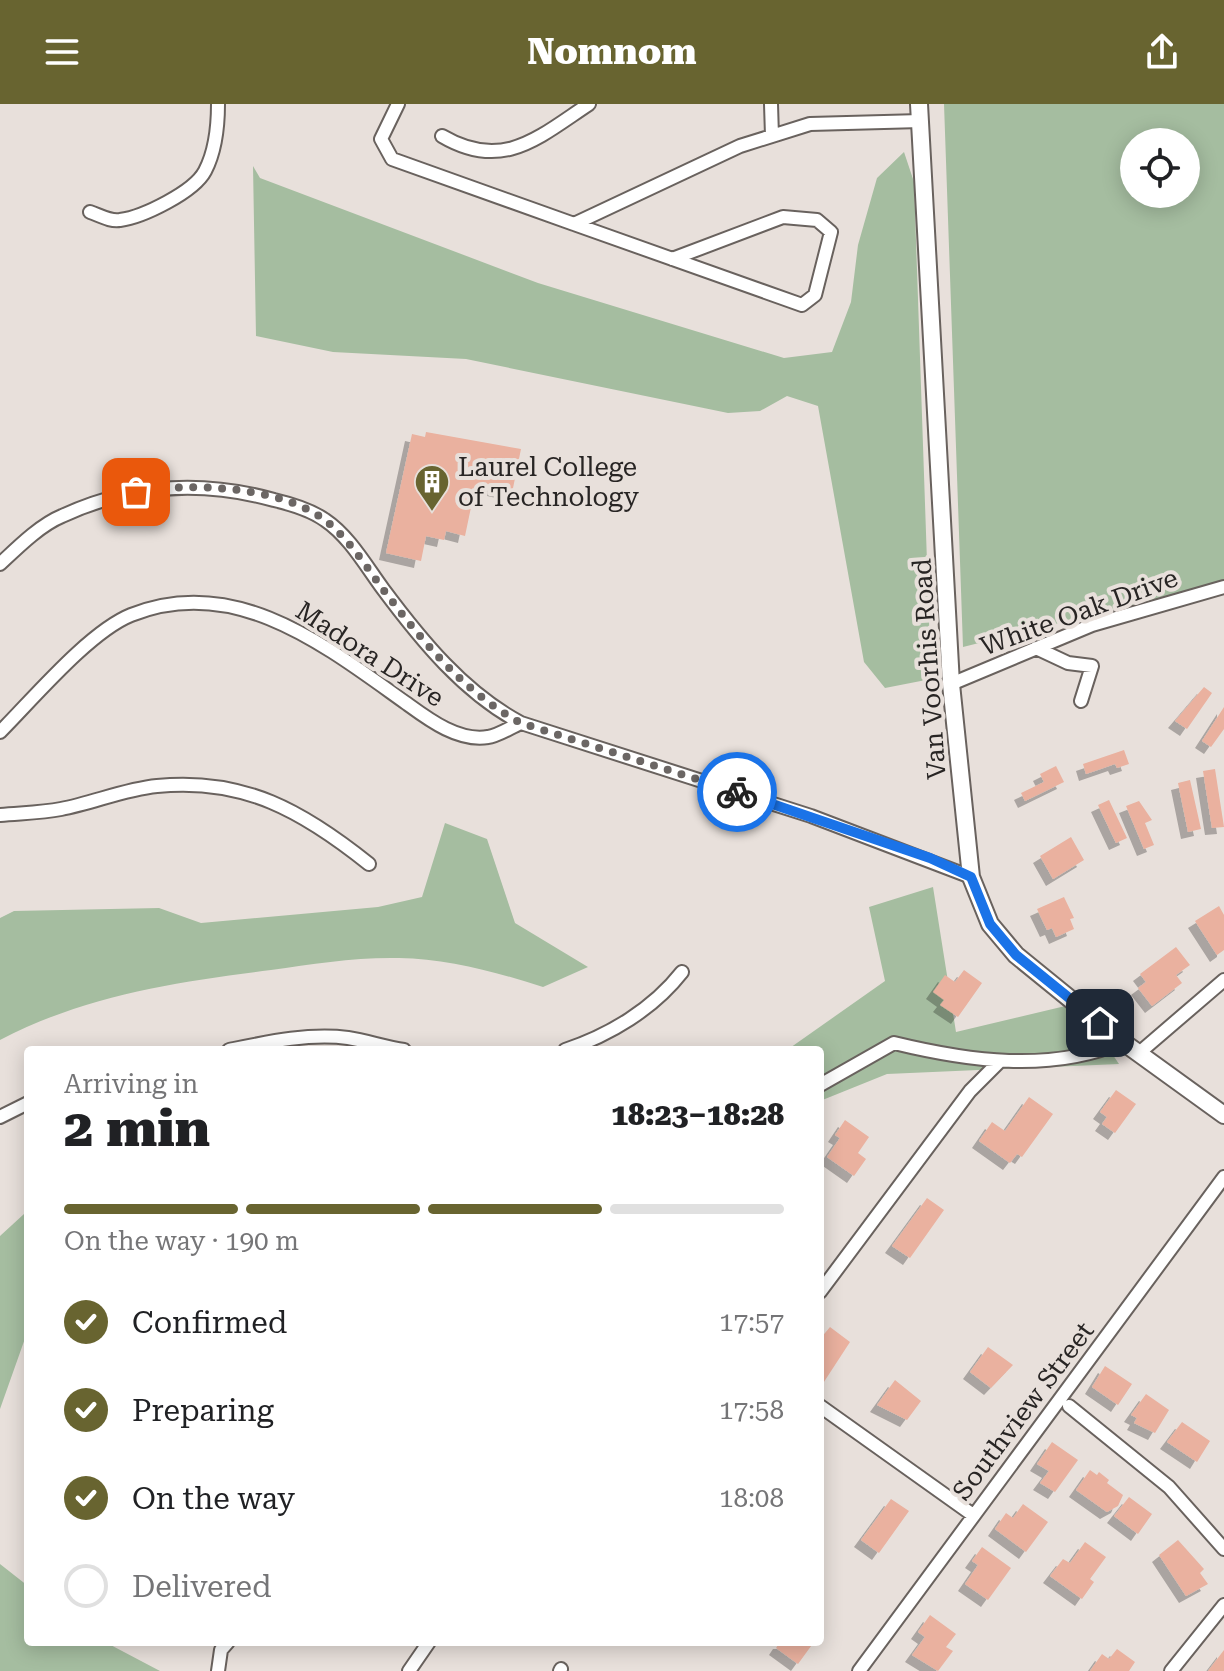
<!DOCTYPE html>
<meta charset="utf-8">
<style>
:root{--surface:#fff;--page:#f2f2f2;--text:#202124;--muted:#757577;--line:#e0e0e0;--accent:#686430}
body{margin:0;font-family:"Roboto Serif",serif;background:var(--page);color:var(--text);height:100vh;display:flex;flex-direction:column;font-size:30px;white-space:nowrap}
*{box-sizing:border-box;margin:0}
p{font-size:26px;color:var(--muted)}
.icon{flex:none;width:44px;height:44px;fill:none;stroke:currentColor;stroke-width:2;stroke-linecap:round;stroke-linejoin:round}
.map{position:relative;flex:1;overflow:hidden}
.drawer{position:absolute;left:24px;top:942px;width:800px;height:600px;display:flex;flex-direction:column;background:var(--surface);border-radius:8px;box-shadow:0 4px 20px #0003}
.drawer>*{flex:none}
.tools{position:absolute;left:1120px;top:24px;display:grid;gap:16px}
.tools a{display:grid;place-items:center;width:80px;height:80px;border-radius:50%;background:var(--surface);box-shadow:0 4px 20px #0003;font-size:40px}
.pin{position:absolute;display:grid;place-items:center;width:68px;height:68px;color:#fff;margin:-34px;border-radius:16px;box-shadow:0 4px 12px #0006}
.courier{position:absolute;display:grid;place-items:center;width:80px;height:80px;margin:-40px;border:6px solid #1a73e8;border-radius:50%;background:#fff;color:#222;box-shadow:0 2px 10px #0007}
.head em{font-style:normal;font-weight:800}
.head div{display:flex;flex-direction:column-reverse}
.head{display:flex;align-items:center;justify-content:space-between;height:136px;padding:0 40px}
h1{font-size:52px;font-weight:800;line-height:60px}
.bar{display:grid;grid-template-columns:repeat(4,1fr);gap:12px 8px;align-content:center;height:96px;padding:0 40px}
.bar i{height:10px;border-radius:6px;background:var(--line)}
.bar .selected{background:var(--accent)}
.bar p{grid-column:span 4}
ol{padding:0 40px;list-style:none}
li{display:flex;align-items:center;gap:24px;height:88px}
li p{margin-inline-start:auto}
li .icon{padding:8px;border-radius:50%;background:var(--accent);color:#fff;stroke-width:4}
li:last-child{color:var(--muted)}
li i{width:44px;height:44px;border:4px solid var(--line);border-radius:50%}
header{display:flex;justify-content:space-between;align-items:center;height:104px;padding:0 40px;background:var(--accent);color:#fff;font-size:36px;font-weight:800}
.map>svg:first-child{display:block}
</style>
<header><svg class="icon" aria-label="menu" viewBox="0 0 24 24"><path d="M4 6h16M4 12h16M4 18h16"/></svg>Nomnom<svg class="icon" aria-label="share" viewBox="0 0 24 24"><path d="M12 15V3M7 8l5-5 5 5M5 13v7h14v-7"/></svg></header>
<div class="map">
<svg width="1224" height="1567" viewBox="0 0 1224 1567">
<defs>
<filter id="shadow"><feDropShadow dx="-7" dy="7" stdDeviation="0" flood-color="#0004"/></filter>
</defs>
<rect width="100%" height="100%" fill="#e8e0db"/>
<!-- green -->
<path fill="#a5bda0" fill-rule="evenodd" d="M944,0h280v478l-261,65zM1134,38h52v52h-52z
M904,48l10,30 17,497 -46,9 -21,-26 -46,-256 -31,-10 -27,15 -32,2 -262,-54 -133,-7 -77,-16 -3,-170 7,12 278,105 246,75 48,-6 19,-50 7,-57 19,-67z
M445,719l42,16 28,84 73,44 -45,20c-46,-15 -96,-28 -144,-29 -43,-1 -86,6 -128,12 -95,12 -185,25 -271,70v-122l14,-7 145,-3 42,15 177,-16 44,-10z
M933,783l23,145 122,-29 41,61 -232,10 -67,27v-51h-33l98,-69 -16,-74z
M24,1110h4v116l-28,79v-173z
M0,1460l28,22v56h77l55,29h-160z"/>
<!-- building -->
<path fill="#eab19f" filter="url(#shadow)" d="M426,328l95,17 -9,44 -27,-6 -2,8 -9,-2 -9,43 -19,-5 -2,9 -18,-4 -5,25 -35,-8 26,-119 13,3z
M1204,583l8,6 -25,36 -12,-8z
M1224,603v22l-13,18 -9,-6z
M1124,646l5,14 -12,4 -2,-4 -29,10 -3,-10z
M1056,662l8,16 -39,19 -4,-8 23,-11 -4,-8z
M1215,665l9,58 -12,1 -9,-57z
M1190,676l11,49 -13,3 -10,-49z
M1109,696l18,38 -11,5 -18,-38z
M1139,697l13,19 -7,3 9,22 -10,4 -18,-43z
M1071,733l13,23 -31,19 -13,-23z
M1064,793l10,21 -4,1 4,10 -18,8 -4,-9 -5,2 -10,-21z
M1219,802l5,9v35l-7,5 -22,-34z
M1176,843l14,18 -14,10 6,8 -30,23 -14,-18 8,-6 -6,-8z
M964,866l18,13 -24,34 -18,-12 4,-5 -11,-8 12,-17 10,7z
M1116,986l20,14 -21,29 -13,-9 5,-7 -7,-5z
M1029,993l24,17 -31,43 -5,-3 -7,9 -31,-22 13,-19 13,9z
M845,1016l24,17 -11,16 8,6 -12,17 -27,-19 13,-19 -5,-3z
M927,1094l17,12 -34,48 -18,-12z
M830,1223l20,15 -30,46v-49z
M988,1243l25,18 -22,23 -21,-16z
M1105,1262l27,18 -14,21 -26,-18z
M895,1276l26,21 -14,19 -30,-15z
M1146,1290l23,16 -14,23 -21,-10 3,-5 -6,-3z
M1182,1318l28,19 -13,21 -30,-20z
M1052,1338l26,18 -23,32 -15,-9 9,-12 -12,-7z
M1090,1366l7,5 2,-3 10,8 -2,3 16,12 -5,11 -11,6 -31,-22z
M1129,1393l23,17 -14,20 -24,-18z
M891,1395l18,12 -30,42 -18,-13z
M1023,1400l25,18 -22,30 -31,-23 11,-16 7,5z
M1178,1436l26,29 -4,4 8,11 -22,12 -27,-41z
M1085,1438l21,15 -16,22 4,3 -12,17 -32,-23 13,-17 7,4z
M982,1443l29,21 -23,32 -23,-16 13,-19 -6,-4z
M930,1511l26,19 -10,13 7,4 -15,20 -26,-16 13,-18 -7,-5z
M780,1538h34l-16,22 -22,-16z
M1117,1545l18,13 -6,9h-39l12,-17 7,5z
M1224,1546v21h-16z"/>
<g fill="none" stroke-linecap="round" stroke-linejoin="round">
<defs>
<path id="minor" d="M398,0l-17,35 11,20 182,65 166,-78 70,-22 111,-3
M771,0l1,32
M442,32c61,36 97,1 147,-32
M90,108c9,3 21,10 30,8 23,-3 74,-28 85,-49 10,-19 13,-46 13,-67
M574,120l228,81 13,-10 16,-63 -14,-12 -34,-3 -111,42
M0,460c17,-16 40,-39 62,-48 69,-32 140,-36 212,-16 17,4 37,10 51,20 24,16 41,46 58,69 38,51 81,104 138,134l290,93 160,61
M1036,544l32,15 24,3 -11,35
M951,580l141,-59 132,-38
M0,628c33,-33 89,-100 131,-117 104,-42 195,31 275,88 22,16 52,39 82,34 10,-1 23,-10 33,-14
M0,711c20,-2 41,-2 61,-6 32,-6 64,-20 96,-23 87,-9 147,26 212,78
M229,946c39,-8 80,-17 119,-12 19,3 37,9 56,12
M565,946c45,-15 88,-41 117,-78
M1139,949l85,-73
M820,981l74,-42c74,18 156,30 229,-1
M0,1013l28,-14
M820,1188l150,-201 29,-29
M820,1302l153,109
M1069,1302l100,81 55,62
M218,1567l3,-21 7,-8
M409,1567l20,-29
M560,1567l1,-2
M859,1567l365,-494
M1171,1567l53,-66"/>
<path id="tertiary" d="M919,0l32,580 20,193 19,47 26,31 107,87 101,73"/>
</defs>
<!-- minor casing -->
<use href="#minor" stroke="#69625e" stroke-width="16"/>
<!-- tertiary casing -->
<use href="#tertiary" stroke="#69625e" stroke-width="20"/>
<!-- minor -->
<use href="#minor" stroke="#fff" stroke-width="12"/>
<!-- tertiary -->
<use href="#tertiary" stroke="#fff" stroke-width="16"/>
</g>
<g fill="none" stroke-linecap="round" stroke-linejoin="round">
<!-- done -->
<path stroke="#6b6664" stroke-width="8" stroke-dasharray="0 14.4" d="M136,388c54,-10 146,-6 190,29 24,19 41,47 59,71 38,50 80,101 136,131l216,69"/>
<!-- route -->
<path stroke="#1a73e8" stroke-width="10" d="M737,688l193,66 41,19 19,47 26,31 84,68"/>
</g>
<!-- icons -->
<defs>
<symbol id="building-pin" viewBox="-11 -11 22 30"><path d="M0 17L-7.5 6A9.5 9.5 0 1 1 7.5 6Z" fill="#686430" stroke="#e8e0db"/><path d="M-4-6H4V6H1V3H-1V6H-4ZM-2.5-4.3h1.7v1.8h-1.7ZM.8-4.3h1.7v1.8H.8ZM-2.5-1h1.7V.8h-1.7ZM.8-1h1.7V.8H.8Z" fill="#fff"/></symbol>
</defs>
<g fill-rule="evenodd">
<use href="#building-pin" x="412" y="358" width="40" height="54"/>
</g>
<g text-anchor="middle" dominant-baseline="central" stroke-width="8" stroke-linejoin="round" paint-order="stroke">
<!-- poi labels -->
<g font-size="26" fill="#282524" stroke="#e8e0db" text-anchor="start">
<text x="458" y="363">Laurel College<tspan x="458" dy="30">of Technology</tspan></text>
</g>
<!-- street labels -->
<g font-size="26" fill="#282524" stroke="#e8e0db">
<text transform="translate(1079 508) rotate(-20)">White Oak Drive</text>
<text transform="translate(370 550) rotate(33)">Madora Drive</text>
<text transform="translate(929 565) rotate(-94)">Van Voorhis Road</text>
<text transform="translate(1023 1307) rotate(-53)">Southview Street</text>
</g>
</g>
</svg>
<div class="tools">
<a><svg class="icon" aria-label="locate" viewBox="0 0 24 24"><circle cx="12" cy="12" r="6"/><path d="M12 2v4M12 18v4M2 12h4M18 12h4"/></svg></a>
</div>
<div class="pin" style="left:136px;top:388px;background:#ea580c"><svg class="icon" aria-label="bag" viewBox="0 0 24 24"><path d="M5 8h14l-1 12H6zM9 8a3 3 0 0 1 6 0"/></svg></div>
<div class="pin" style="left:1100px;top:919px;background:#1f2937"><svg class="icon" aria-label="home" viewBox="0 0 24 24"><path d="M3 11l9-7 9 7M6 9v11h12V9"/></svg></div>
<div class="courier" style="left:737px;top:688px"><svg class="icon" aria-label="bike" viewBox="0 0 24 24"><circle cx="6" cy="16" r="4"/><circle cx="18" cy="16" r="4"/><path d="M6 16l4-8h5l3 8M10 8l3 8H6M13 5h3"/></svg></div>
<section class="drawer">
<div class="head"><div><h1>2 min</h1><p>Arriving in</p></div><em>18:23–18:28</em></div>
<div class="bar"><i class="selected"></i><i class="selected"></i><i class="selected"></i><i></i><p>On the way · 190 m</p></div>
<ol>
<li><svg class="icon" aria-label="check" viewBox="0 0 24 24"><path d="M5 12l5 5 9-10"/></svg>Confirmed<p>17:57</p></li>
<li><svg class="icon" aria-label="check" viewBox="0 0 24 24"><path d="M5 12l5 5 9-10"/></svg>Preparing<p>17:58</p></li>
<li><svg class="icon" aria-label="check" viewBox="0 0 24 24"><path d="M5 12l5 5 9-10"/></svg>On the way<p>18:08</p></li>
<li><i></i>Delivered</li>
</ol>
</section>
</div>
